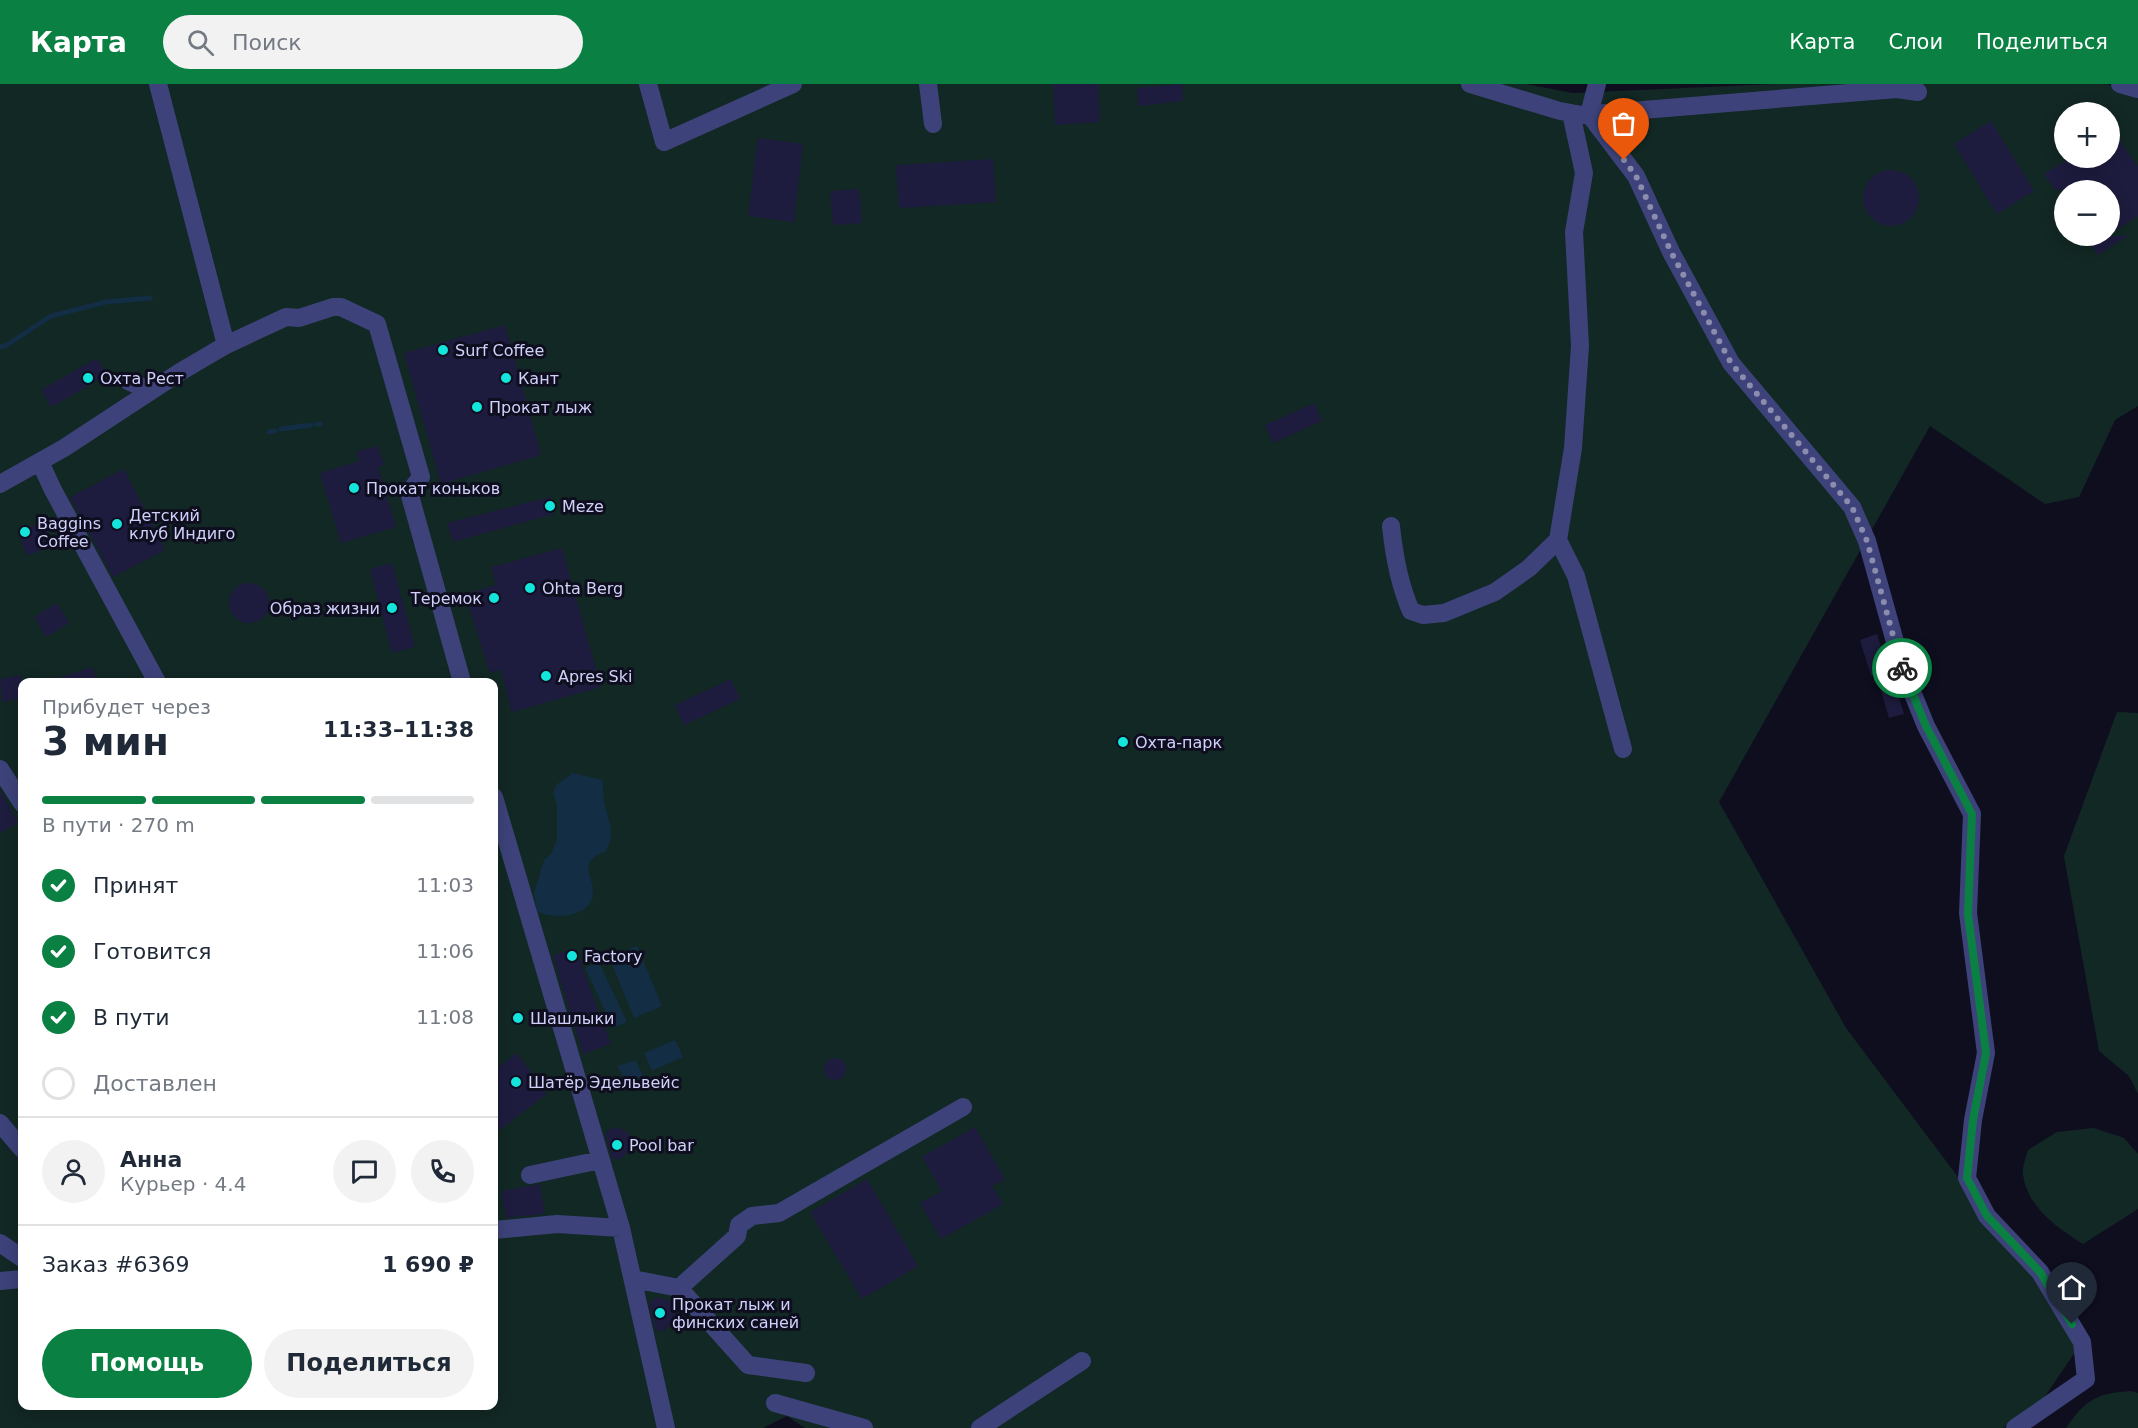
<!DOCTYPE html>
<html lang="ru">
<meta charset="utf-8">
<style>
:root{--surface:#fff;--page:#f2f2f3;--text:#1f2937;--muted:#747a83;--line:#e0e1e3;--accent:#0b8043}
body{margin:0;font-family:"DejaVu Sans",sans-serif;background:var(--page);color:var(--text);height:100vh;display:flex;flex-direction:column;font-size:22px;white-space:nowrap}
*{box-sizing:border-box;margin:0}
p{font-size:20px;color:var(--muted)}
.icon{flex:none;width:33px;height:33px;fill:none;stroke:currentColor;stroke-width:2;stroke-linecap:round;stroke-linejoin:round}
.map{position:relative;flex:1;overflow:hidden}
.panel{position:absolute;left:18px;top:594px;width:480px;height:732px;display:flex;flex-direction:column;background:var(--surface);border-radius:12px;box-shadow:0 3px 15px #0003}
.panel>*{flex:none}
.controls{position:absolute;left:2054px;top:18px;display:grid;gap:12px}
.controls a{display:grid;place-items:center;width:66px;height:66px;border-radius:50%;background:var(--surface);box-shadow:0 3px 15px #0003;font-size:30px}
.pin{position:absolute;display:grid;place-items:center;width:51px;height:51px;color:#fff;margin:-62px -26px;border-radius:50% 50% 50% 0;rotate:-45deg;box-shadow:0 0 6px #0007}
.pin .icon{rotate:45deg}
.courier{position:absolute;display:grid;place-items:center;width:60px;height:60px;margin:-30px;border:4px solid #0b8043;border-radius:50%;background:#fff;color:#222;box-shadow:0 2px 8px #0007}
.head em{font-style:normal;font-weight:700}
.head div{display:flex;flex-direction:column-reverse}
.head{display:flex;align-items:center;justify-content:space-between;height:102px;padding:0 24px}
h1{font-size:39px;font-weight:700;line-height:45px}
.bar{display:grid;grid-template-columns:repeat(4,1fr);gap:9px 6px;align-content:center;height:72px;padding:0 24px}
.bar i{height:8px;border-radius:4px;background:var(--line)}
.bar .selected{background:var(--accent)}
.bar p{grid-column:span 4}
.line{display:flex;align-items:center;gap:15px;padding:0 24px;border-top:2px solid var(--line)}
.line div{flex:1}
.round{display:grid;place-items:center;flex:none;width:63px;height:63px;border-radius:32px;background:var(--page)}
ol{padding:0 24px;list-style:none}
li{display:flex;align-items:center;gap:18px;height:66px}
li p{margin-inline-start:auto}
li .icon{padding:6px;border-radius:50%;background:var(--accent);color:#fff;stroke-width:4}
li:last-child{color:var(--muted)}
li i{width:33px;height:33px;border:3px solid var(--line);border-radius:50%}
.button{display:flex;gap:12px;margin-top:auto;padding:12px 24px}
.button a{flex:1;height:69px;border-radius:36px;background:var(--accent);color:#fff;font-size:24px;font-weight:700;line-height:69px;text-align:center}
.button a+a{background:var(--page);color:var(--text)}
header{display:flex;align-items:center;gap:36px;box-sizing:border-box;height:84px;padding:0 30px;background:var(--accent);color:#fff}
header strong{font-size:28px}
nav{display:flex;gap:33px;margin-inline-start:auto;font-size:21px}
.search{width:420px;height:54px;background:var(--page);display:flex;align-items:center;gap:15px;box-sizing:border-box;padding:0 21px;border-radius:33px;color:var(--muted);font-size:22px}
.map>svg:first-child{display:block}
</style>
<header>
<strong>Карта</strong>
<div class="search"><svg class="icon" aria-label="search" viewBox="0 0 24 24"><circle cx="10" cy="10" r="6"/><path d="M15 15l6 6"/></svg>Поиск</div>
<nav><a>Карта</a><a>Слои</a><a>Поделиться</a></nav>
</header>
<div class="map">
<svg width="2138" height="1344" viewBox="0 0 2138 1344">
<rect width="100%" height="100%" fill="#0f0e1f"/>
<!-- green -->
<path fill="#122824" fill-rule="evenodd" d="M0,0h1526l47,9 202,-9h332l31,13v309l-23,14 -36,77 -34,7 -115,-78 -211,376 127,226 236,314 -43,63 -36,23h-1198l-18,-12 -24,12h-763zM2064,28h45v46h-45zM2064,106h45v46h-45zM22,598h472v724h-472z
M2117,628l21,1v381l-9,-18 -30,-25 -35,-195z
M2094,1044l30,10 14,16v55l-55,35c-26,-16 -56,-37 -60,-70 -1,-7 3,-17 5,-24l29,-18z
M2131,1307l7,2v35h-72c19,-28 31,-35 65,-37z"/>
<!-- water -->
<path fill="#122d44" d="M573,689l29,7c2,10 1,20 4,29 4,17 9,26 0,42 -30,11 -12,24 -13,43 -2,24 -41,26 -56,17l-3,-18 10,-33 7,-6 6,-15v-34l-4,-12 3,-8z
M637,862l25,60 -28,12 -25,-61z
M599,878l28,60 -14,6 -28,-60z
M675,956l8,17 -31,14 -8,-18z
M636,976l7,16 -18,7 -7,-17z"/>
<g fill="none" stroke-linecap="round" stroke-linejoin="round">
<!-- stream -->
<path stroke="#122d44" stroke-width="5" d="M0,263l7,-2 44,-29 55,-14 44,-4
M317,340h3
M281,345l30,-4
M269,348l6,-1"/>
</g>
<!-- building -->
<path fill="#1e1c3e" d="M1053,0h45l2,38 -45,3z
M1182,0l1,17 -45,5 -1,-18z
M1991,37l43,70 -37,23 -43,-70z
M2109,40l29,43v49l-29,19v-45h-54l-11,-16 26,-16h39z
M758,54l45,6 -9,78 -46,-6z
M993,75l3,43 -97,6 -3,-43z
M1863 114a28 28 0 1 1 56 0a28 28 0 1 1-56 0Z
M859,105l3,34 -29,2 -3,-34z
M2085,152h43l-30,19z
M505,241l36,130 -100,29 -37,-131z
M97,274l10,17 -56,32 -10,-17z
M1314,319l8,18 -49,22 -8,-18z
M378,362l6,19 -6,2 18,60 -55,16 -21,-70 39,-12 -3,-9z
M124,385l41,81 -52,27 -43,-80z
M550,413l4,17 -101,28 -6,-19z
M44,438l10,23 -27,11 -9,-23z
M562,464l39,139 -89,25 -11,-42 -11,3 -25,-79 31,-9 -5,-18z
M392,479l23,84 -23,6 -22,-84z
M229 519a20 20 0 1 1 40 0a20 20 0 1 1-40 0Z
M57,519l12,20 -23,14 -12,-20z
M1877,550l11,37 -17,5 -11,-36z
M92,583l6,15h-45v-2z
M22,591v23l-20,4 -2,-23z
M731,595l9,20 -56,26 -9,-20z
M1894,596l10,34 -15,4 -10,-34z
M0,706l18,33 -18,10z
M575,864l36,96 -28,10 -30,-98z
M517,969l30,41 -53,40v-64z
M824 985a11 11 0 1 1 22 0a11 11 0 1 1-22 0Z
M975,1043l30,52 -13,7 11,18 -62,35 -21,-36 22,-12 -20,-34z
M612,1044l11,1 8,7 1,11 -11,12h-9l-7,-26z
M867,1095l51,87 -56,33 -52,-87z
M540,1100l5,30 -39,4 -5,-27z
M658,1213l15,5 3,19 -14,11 -7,-3 -6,-27z"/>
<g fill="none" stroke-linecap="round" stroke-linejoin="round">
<!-- minor -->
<path stroke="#3d437a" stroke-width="18" d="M158,0l68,261
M648,0l16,58 129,-58
M928,0l5,40
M1470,0l90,27 22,4 315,-26 21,3
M1597,0l-8,30 47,62 35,76 60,111 121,144 15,34 35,126 24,59 46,88 -4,99 18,140 -13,67 -6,58 20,38 53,56 42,70 4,37 -71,49
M2120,0l18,5
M128,297l23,10
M40,378l13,28 104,192
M0,400l64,-36 116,-76 46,-27 60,-28 13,1 34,-11h8l36,17 44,153 -12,15 53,190
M1391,442c3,29 8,58 20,85l12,4 21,-2 51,-21 34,-24 29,-28 15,-92 7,-102 -6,-114 10,-59 -13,-60
M1558,456l18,36 47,173
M0,685l22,34
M494,713l127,431 45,200
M0,1039l22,26
M530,1091l70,-15
M494,1146l63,-6 64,4
M0,1159l22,15
M633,1195l46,9 58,-52 2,-11 13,-9 27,-3 184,-106
M0,1197l22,-2
M679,1204l69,77 58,8
M775,1319l89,25
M980,1344l102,-67"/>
</g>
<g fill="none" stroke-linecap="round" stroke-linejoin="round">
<!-- done -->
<path stroke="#8c8dae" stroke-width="6" stroke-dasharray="0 10.8" d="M1624,76l12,16 35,76 60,111 121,144 15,34 35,127"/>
<!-- route -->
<path stroke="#0b8043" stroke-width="8" d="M1902,584l24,58 46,88 -4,100 18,139 -13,67 -6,58 20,38 53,56 32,52"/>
</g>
<!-- markers -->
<g fill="#13e4dc" stroke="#0f0e1f" stroke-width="2">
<circle cx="443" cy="266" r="6"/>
<circle cx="88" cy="294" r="6"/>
<circle cx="506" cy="294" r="6"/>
<circle cx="477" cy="323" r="6"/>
<circle cx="354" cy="404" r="6"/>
<circle cx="550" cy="422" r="6"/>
<circle cx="117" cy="440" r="6"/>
<circle cx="25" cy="448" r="6"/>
<circle cx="530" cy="504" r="6"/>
<circle cx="494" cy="514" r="6"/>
<circle cx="392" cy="524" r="6"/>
<circle cx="546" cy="592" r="6"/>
<circle cx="1123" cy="658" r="6"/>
<circle cx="572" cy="872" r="6"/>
<circle cx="518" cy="934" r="6"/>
<circle cx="516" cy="998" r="6"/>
<circle cx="617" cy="1061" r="6"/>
<circle cx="660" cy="1229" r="6"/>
</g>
<g text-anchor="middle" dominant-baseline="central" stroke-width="6" stroke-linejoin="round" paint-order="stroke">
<!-- poi labels -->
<g font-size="16" fill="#d0d1fb" stroke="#0f0e1f" text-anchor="start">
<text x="455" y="266">Surf Coffee</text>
<text x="100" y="294">Охта Рест</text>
<text x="518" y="294">Кант</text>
<text x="489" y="323">Прокат лыж</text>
<text x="366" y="404">Прокат коньков</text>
<text x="562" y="422">Meze</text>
<text x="129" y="431">Детский<tspan x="129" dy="18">клуб Индиго</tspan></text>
<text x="37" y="439">Baggins<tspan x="37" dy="18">Coffee</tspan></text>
<text x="542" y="504">Ohta Berg</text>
<text x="482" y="514" text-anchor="end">Теремок</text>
<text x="380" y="524" text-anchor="end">Образ жизни</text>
<text x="558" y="592">Apres Ski</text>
<text x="1135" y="658">Охта-парк</text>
<text x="584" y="872">Factory</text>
<text x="530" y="934">Шашлыки</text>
<text x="528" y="998">Шатёр Эдельвейс</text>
<text x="629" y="1061">Pool bar</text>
<text x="672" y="1220">Прокат лыж и<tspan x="672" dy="18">финских саней</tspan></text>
</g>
</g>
</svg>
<div class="controls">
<a>+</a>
<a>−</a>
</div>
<div class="pin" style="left:1624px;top:76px;background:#ea580c"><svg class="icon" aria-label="bag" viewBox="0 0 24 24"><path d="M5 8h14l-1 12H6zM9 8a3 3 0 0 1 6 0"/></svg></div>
<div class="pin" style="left:2072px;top:1240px;background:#1f2937"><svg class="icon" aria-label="home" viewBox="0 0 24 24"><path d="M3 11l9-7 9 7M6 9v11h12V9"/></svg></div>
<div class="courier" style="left:1902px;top:584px"><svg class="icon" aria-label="bike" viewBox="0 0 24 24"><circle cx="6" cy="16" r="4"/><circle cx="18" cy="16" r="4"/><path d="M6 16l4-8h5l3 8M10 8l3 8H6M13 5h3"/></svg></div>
<section class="panel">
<div class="head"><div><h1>3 мин</h1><p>Прибудет через</p></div><em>11:33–11:38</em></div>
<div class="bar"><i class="selected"></i><i class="selected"></i><i class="selected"></i><i></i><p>В пути · 270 m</p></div>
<ol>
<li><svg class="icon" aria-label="check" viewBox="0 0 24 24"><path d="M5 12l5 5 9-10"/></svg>Принят<p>11:03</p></li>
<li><svg class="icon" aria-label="check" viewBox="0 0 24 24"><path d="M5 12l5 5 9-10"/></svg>Готовится<p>11:06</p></li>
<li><svg class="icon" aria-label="check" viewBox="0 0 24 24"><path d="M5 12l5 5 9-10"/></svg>В пути<p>11:08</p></li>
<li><i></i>Доставлен</li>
</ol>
<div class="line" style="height:108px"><a class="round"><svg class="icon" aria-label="person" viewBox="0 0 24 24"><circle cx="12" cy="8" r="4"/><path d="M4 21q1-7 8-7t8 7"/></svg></a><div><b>Анна</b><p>Курьер · 4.4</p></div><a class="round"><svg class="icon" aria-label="chat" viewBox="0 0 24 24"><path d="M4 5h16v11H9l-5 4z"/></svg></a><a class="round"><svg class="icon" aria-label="phone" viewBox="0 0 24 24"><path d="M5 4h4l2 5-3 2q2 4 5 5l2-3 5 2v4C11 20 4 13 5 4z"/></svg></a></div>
<div class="line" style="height:78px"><div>Заказ #6369</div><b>1 690 ₽</b></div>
<div class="button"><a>Помощь</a><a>Поделиться</a></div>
</section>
</div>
